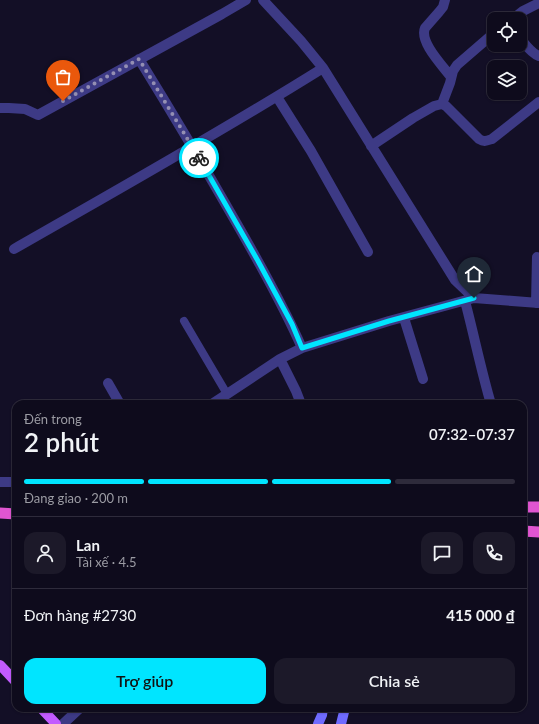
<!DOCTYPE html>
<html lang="vi">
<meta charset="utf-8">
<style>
:root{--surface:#0e0b1c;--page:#1c1929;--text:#f1f3f6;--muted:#9b9ba3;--line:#2e2b3b;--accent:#00e5ff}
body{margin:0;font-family:Lato,sans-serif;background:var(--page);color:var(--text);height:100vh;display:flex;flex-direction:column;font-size:15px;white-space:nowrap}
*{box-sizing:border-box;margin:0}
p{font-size:13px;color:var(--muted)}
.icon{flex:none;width:22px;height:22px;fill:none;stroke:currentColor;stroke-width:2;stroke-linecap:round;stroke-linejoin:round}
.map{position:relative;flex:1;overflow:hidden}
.drawer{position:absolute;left:12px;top:400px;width:515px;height:312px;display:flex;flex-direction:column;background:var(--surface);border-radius:12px;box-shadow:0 1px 3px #0004,0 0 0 1px var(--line)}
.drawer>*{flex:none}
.fabs{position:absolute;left:487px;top:12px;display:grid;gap:8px}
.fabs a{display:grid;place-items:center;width:40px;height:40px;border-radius:8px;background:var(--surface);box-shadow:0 1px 3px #0004,0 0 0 1px var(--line);font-size:20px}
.pin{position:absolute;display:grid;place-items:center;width:34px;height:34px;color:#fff;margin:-41px -17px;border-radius:50% 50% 50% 0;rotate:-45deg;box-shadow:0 0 4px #0007}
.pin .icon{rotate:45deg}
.courier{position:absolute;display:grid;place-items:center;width:40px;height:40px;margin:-20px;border:3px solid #00e5ff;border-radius:50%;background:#fff;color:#222;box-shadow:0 1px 5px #0007}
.headline em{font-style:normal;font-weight:600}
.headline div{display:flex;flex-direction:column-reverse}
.headline{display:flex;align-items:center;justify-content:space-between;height:68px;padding:0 12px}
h1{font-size:26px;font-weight:600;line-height:30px}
.bar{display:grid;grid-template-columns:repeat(4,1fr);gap:6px 4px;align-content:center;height:48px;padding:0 12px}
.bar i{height:5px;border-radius:3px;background:var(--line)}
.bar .active{background:var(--accent)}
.bar p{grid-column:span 4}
.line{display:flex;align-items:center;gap:10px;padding:0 12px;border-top:1px solid var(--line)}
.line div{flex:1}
.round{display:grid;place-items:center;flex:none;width:42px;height:42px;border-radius:12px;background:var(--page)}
.cta{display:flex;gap:8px;margin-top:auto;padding:8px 12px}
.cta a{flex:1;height:46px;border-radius:12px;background:var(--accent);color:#111;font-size:16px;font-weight:600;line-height:46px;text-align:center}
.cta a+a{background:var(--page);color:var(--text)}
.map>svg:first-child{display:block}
</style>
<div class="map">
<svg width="539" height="724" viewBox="0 0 539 724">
<rect width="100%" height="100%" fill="#130f26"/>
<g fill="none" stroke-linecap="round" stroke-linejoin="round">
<!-- service -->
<path stroke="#3d3a85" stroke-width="8" d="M184,321l43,73"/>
<!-- minor -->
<path stroke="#3d3a85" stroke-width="10" d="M263,0l38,41 22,27 132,212 19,18 65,5
M445,0l-2,7 -4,5 -14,16c-6,14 18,38 26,49
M513,19l10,-8 16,-8
M520,38c5,6 11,15 19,18
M139,59c34,55 66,109 98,165 23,40 46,81 65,124
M277,97l34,54 57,101
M442,104l8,-21 3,-12 4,-6 37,-32
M0,108h9l16,1 13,6 184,-101 24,-14
M371,146l42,-28 21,-12 8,-2 4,2 33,33c5,3 7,2 13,0l47,-37
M14,249c103,-59 207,-117 309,-181
M465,301c9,34 16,69 26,103
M536,303l1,-46
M404,318l19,61
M280,359l16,32 5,13
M108,383l12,21
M212,404l68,-45 22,-11 87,-27 85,-23
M0,482h16
M63,724l17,-16"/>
<!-- secondary -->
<path stroke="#6f6bff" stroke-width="10" d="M318,724l4,-9 1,-7
M341,724l4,-16"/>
<!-- primary -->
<path stroke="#c25bff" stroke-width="10" d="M0,665l16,17
M41,708l15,16"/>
<!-- trunk -->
<path stroke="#e055d1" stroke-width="11" d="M523,507h16
M0,513l16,1
M523,531l16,1"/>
</g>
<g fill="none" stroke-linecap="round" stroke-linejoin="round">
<!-- done -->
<path stroke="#948fb3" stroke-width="4" stroke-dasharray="0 7.2" d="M63,101l76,-42 60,99"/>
<!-- route -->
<path stroke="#00e5ff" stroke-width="5" d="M199,158l59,103 34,63 10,24 87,-27 85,-23"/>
</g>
</svg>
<div class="fabs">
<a><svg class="icon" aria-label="locate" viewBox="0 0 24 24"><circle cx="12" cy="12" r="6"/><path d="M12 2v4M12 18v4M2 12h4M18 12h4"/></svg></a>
<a><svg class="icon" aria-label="layers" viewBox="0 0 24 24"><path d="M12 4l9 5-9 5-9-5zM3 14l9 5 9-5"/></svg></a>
</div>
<div class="pin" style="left:63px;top:101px;background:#ea580c"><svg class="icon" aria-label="bag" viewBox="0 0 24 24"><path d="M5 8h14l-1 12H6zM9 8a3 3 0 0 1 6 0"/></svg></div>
<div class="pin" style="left:474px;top:298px;background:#1f2937"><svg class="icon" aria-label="home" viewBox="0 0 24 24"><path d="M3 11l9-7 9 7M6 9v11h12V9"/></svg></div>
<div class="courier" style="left:199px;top:158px"><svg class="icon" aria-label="bike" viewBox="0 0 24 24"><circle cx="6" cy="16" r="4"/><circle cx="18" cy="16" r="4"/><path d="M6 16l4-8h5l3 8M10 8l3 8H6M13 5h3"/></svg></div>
<section class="drawer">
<div class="headline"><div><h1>2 phút</h1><p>Đến trong</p></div><em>07:32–07:37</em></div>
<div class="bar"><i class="active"></i><i class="active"></i><i class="active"></i><i></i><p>Đang giao · 200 m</p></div>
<div class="line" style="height:72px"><a class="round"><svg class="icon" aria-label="person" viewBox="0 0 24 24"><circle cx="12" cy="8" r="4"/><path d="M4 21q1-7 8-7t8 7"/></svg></a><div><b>Lan</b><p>Tài xế · 4.5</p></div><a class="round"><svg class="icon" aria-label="chat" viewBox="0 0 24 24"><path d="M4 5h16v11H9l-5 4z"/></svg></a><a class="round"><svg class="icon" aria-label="phone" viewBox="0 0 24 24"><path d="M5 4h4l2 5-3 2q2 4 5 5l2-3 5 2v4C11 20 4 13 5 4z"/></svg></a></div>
<div class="line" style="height:52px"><div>Đơn hàng #2730</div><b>415 000 ₫</b></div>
<div class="cta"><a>Trợ giúp</a><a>Chia sẻ</a></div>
</section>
</div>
